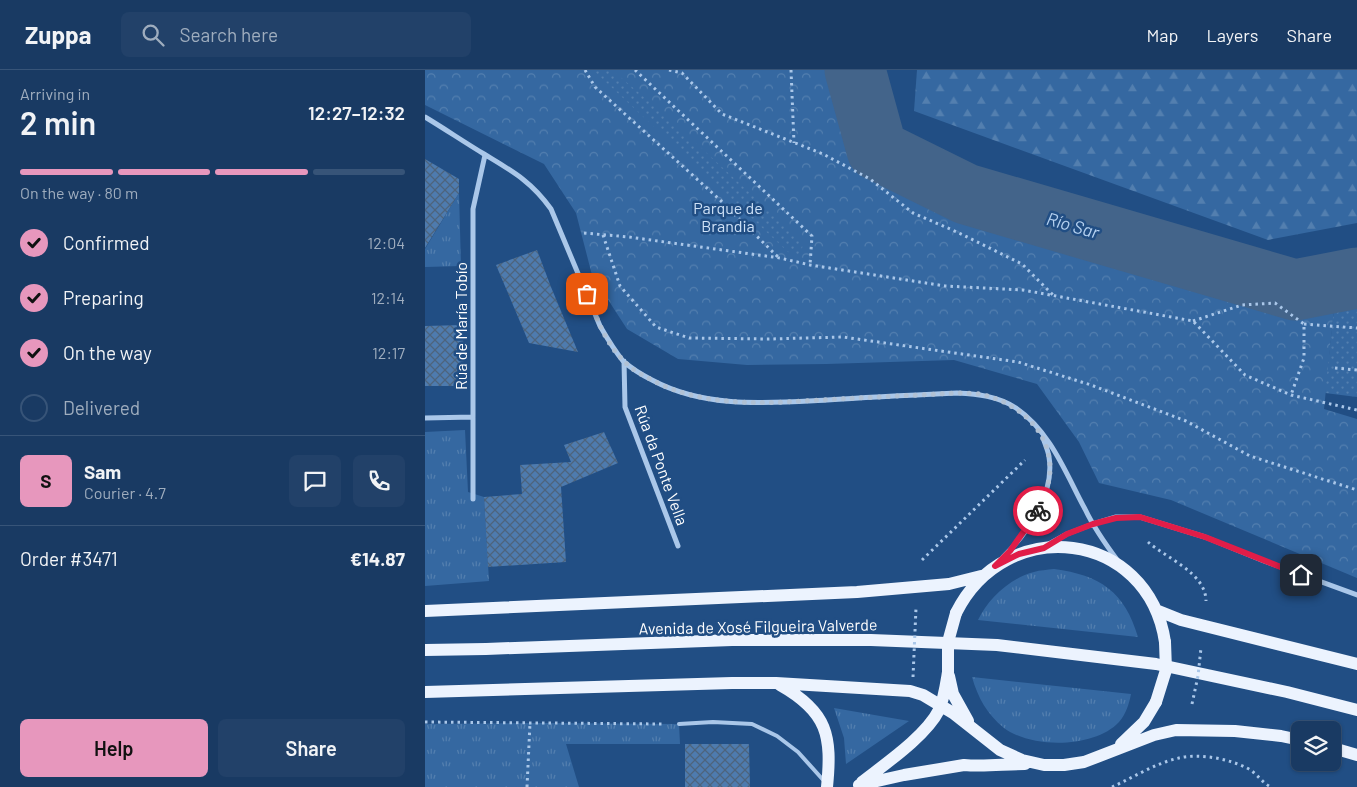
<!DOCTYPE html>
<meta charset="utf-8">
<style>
:root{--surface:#193a63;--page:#224169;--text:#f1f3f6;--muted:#9fadbe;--line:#375478;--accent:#e797bd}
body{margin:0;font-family:Barlow,sans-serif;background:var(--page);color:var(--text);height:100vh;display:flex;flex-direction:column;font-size:19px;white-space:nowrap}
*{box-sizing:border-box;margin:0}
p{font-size:16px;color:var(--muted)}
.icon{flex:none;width:28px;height:28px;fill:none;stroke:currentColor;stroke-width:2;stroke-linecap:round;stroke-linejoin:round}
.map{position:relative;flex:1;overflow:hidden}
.drawer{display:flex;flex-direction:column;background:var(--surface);width:425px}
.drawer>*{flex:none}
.tools{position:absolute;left:866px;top:651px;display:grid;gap:10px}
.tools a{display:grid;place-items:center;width:50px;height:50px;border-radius:8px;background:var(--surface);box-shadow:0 1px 4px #0004,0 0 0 1px var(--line);font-size:25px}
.pin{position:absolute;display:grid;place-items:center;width:42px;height:42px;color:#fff;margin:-21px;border-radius:10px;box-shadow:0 2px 8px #0006}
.courier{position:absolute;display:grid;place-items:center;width:50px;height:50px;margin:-25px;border:4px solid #e11d48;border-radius:50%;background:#fff;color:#222;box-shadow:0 1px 6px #0007}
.head em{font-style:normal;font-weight:600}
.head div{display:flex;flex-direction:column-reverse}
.head{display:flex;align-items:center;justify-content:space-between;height:85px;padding:0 20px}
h1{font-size:32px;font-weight:600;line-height:38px}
.bar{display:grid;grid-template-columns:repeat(4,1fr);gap:8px 5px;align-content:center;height:60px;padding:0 20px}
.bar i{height:6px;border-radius:4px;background:var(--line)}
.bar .on{background:var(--accent)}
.bar p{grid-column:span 4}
.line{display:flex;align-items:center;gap:12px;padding:0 20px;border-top:1px solid var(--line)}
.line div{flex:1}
.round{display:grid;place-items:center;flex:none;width:52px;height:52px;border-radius:8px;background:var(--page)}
ol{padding:0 20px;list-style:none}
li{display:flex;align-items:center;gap:15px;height:55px}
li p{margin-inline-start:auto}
li .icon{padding:5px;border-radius:50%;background:var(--accent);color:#111;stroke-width:4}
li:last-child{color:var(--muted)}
li i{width:28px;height:28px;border:2px solid var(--line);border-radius:50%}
.button{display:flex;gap:10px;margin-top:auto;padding:10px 20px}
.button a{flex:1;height:58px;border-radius:8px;background:var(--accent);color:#111;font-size:20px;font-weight:600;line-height:58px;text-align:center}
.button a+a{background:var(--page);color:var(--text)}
header{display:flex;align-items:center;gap:30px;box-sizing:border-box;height:70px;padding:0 25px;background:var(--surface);border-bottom:1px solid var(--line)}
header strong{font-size:24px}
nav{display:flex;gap:28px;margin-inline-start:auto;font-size:18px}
.search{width:350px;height:45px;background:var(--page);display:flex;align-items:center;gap:12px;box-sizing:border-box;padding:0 18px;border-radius:8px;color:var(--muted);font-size:19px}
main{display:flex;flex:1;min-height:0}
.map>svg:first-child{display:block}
</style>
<header>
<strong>Zuppa</strong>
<div class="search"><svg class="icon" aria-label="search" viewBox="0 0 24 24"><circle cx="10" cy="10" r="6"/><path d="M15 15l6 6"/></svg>Search here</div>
<nav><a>Map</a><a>Layers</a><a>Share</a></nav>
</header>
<main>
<section class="drawer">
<div class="head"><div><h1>2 min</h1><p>Arriving in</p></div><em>12:27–12:32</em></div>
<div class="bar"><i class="on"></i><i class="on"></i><i class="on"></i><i></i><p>On the way · 80 m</p></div>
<ol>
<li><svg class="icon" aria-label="check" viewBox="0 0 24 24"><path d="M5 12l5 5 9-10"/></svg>Confirmed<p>12:04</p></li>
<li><svg class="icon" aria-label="check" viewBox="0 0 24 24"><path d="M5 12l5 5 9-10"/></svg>Preparing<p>12:14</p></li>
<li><svg class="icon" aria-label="check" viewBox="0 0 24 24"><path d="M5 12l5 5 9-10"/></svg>On the way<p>12:17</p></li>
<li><i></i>Delivered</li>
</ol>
<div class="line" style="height:90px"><b class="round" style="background:var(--accent);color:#111">S</b><div><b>Sam</b><p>Courier · 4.7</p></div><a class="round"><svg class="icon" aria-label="chat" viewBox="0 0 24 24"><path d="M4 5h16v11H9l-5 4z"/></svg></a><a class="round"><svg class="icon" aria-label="phone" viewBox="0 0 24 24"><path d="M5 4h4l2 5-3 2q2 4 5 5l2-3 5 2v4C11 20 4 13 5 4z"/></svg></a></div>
<div class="line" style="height:65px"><div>Order #3471</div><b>€14.87</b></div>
<div class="button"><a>Help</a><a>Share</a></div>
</section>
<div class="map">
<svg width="932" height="717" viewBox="0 0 932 717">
<defs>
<pattern id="grass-tufts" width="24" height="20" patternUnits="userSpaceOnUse" patternTransform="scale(1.25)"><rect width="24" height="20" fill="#3568a1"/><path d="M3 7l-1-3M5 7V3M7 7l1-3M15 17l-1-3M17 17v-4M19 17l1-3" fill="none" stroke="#537faf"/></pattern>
<pattern id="forest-firs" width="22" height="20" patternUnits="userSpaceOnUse" patternTransform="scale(1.25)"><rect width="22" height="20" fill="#3568a1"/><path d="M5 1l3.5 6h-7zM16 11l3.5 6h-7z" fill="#537faf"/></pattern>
<pattern id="park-crowns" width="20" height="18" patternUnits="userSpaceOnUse" patternTransform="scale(1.25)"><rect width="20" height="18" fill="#3568a1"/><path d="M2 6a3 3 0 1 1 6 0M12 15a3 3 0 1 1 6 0" fill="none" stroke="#537faf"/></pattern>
<pattern id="garden-dots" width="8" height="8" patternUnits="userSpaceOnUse" patternTransform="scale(1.25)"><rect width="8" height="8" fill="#3568a1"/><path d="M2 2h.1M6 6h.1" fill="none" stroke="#537faf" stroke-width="1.8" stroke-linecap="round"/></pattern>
<pattern id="building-cross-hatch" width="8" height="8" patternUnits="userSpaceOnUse" patternTransform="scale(1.25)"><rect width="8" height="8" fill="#4e7bae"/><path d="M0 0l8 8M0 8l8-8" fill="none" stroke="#4d647d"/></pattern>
</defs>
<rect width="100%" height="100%" fill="#214e84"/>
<!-- grass -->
<path fill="url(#grass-tufts)" d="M34,123l2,73 -36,1v-18z
M40,360l3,62 16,5 5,84 -64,5v-154z
M629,499c46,6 71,23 84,68l-160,-17c10,-21 32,-42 56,-48 6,-2 13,-2 20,-3z
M547,607l159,17c-2,10 -5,20 -12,28 -24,26 -87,27 -115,6 -17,-14 -26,-30 -32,-51z
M409,638l75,13 -63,43 -2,-26z
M114,653l140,1 1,20h-114l13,43h-154v-63z"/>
<!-- forest -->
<path fill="url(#forest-firs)" d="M492,0h440v153l-89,17 -354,-129z"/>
<!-- park -->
<path fill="url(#park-crowns)" d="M0,0h408l29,88 67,44 121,35 137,36 104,30 45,-13 -12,119 33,10v159l-186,-78 -72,-17 -20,-41 -42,-58 -83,-24 -128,4 -79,1 -69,-6 -51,-30 -35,-54 -16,-62 -32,-49 -119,-59z"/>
<!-- garden -->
<path fill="url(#garden-dots)" d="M168,0h19l58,49 133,123 -2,13 -13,-3z
M911,220l21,3v104l-32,-4z"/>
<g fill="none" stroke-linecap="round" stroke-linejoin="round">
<!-- river -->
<path stroke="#43648a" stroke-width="61" d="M430,0l22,80 89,44 329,96 62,-12"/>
</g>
<!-- building -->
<path fill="url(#building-cross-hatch)" d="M0,89l34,20v14l-34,55z
M112,180l14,37 27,65 -49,-9 -33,-78z
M38,255l1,61h-39v-60z
M179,362l14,31 -57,24 5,75 -78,5 -4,-70 38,-3 -2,-29 51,-3 -7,-17z
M260,674h64l1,43h-65z"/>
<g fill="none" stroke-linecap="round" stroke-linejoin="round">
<!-- path -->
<path stroke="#aac7e9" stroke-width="3" stroke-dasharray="2.5 4" stroke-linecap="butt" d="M160,0l10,17 124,112 60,59
M210,0l177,166 -2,29
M244,0l13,3 40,41 101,40 47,25 43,34 44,19 65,32 31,31
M366,0l3,73
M159,163l45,4 151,21 30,7 135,21 78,4 170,31 52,54 46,20 66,15
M178,165l17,51 36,41 33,11 80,1 74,-2 175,25 73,23 95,36 64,35 107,34
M768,251l49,-16 33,-2 29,21v34l-13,37
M879,254l53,4
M910,298l22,2
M723,472c18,16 58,31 58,59
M497,490l103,-100
M0,652l237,2
M102,717l3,-64
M687,717c22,-10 44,-24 67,-29 21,-5 50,1 68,10 10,5 15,15 24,19"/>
<!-- lane -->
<path stroke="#aac7e9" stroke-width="4" d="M254,654l34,-2 39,2 25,12 21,16 27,30"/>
<!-- street -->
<path stroke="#aac7e9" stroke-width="5" d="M0,47c20,12 39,25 59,37 28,17 47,27 67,55l49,117c7,12 14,24 23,35 8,7 19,14 29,19 54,29 116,23 175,20 44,-3 87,-5 130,-7 20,1 41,3 59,15 35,24 50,66 69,101 9,19 21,36 33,52
M199,291l1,46 53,139
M0,348l48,-1
M48,429v-290l12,-54
M622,475l20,-11 26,-10 23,-7h24l65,20 59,24 93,34
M578,487c25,-24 52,-64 46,-100 -1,-7 -4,-13 -6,-19"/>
<!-- primary -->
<path stroke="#ecf3fe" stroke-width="12" d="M731,540l25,10 176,44
M0,541l432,-19 92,-8 32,-8
M531,543c50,-100 192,-83 209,29
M0,580l61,-1 246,-9h139l126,5 159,19 131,28 70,18
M524,606l4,18 15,27
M355,615c48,27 52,51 47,102
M0,622l307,-9h44l134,8 13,4 30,18 47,37 22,10 22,5h20l20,-3 70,-27 22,-5 59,1 46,5 19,4
M696,674l23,-22 12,-20
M908,678l24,7
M437,712c23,-18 64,-46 77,-72 5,-11 7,-26 9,-38
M434,715l45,-10 60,-10c20,2 41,-1 61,-1"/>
<!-- path-bridge -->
<path stroke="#aac7e9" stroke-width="3" stroke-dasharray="2.5 4" stroke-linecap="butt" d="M488,607l3,-69
M767,634l6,-28 3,-28"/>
<!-- primary-bridge -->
<path stroke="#ecf3fe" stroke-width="12" d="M523,602v-30l8,-29
M731,632l10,-32 -1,-28"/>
</g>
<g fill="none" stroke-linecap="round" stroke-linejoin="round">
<!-- done -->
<path stroke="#b1c1d4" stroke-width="5" stroke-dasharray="0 9" d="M162,224c10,24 18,49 37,67 7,8 18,14 28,19 58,31 124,22 187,19 39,-2 79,-4 118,-6 8,0 16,0 23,1 37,8 71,36 70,76 0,14 -7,28 -12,41"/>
<!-- route -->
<path stroke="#e11d48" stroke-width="6" d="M613,441l-28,40 -15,15 24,-12 25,-6 23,-14 26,-10 23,-6 24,-1 65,20 96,38"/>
</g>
<g text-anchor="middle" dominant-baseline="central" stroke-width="5" stroke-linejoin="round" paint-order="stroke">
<!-- park labels -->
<g font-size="16" fill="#cee1f7" stroke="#214e84">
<text x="303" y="137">Parque de<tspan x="303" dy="18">Brandia</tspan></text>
</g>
<!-- street labels -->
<g font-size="16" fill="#fff" stroke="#214e84">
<text transform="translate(35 256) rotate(-90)">Rúa de María Tobío</text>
<text transform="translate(237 395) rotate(70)">Rúa da Ponte Vella</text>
<text transform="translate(333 556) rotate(-1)">Avenida de Xosé Filgueira Valverde</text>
</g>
<!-- water labels -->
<g font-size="18" font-style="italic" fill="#b5d1f0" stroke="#214e84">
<text transform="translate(648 155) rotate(16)">Río Sar</text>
</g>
</g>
</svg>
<div class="tools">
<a><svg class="icon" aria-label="layers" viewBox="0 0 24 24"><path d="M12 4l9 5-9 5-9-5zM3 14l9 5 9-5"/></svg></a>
</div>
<div class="pin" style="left:162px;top:224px;background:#ea580c"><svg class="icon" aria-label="bag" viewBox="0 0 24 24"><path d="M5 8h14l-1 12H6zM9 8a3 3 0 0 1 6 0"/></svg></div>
<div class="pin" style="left:876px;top:505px;background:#1f2937"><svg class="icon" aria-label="home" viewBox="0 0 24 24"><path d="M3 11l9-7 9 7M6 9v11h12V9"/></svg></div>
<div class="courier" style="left:613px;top:441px"><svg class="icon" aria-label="bike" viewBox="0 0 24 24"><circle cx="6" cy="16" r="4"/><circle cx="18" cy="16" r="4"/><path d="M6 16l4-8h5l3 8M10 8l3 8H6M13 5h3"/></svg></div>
</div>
</main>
